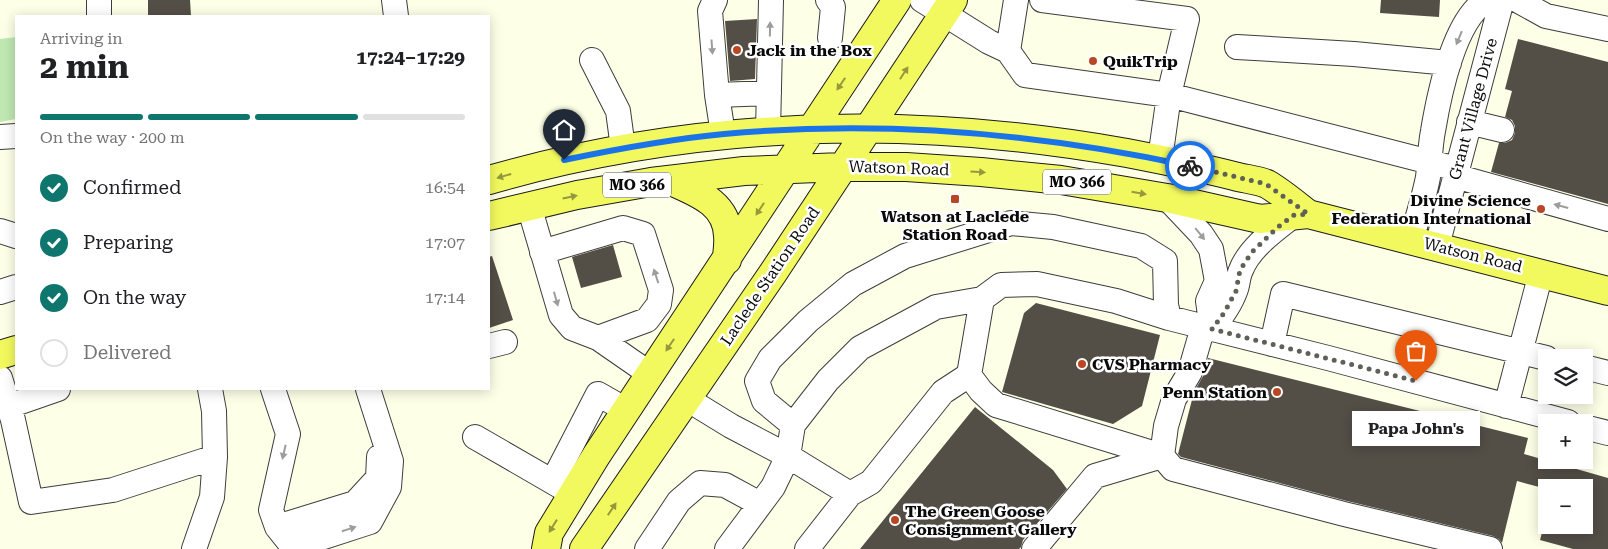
<!DOCTYPE html>
<meta charset="utf-8">
<style>
:root{--surface:#fff;--page:#f2f2f2;--text:#202124;--muted:#757577;--line:#e0e0e0;--accent:#0f766e}
body{margin:0;font-family:"Roboto Serif",serif;background:var(--page);color:var(--text);height:100vh;display:flex;flex-direction:column;font-size:19px;white-space:nowrap}
*{box-sizing:border-box;margin:0}
p{font-size:16px;color:var(--muted)}
.icon{flex:none;width:28px;height:28px;fill:none;stroke:currentColor;stroke-width:2;stroke-linecap:round;stroke-linejoin:round}
.map{position:relative;flex:1;overflow:hidden}
.drawer{position:absolute;left:15px;top:15px;width:475px;height:375px;display:flex;flex-direction:column;background:var(--surface);border-radius:0px;box-shadow:0 2px 12px #0003}
.drawer>*{flex:none}
.tools{position:absolute;left:1538px;top:349px;display:grid;gap:10px}
.tools a{display:grid;place-items:center;width:55px;height:55px;border-radius:0px;background:var(--surface);box-shadow:0 2px 12px #0003;font-size:25px}
.pin{position:absolute;display:grid;place-items:center;width:42px;height:42px;color:#fff;margin:-51px -21px;border-radius:50% 50% 50% 0;rotate:-45deg;box-shadow:0 0 5px #0007}
.pin .icon{rotate:45deg}
.courier{position:absolute;display:grid;place-items:center;width:50px;height:50px;margin:-25px;border:4px solid #1a73e8;border-radius:50%;background:#fff;color:#222;box-shadow:0 1px 6px #0007}
.bubble{position:absolute;height:35px;border-radius:0px;background:var(--surface);box-shadow:0 2px 12px #0003;font-size:16px;font-weight:700;line-height:35px;text-align:center}
.summary em{font-style:normal;font-weight:700}
.summary div{display:flex;flex-direction:column-reverse}
.summary{display:flex;align-items:center;justify-content:space-between;height:85px;padding:0 25px}
h1{font-size:32px;font-weight:700;line-height:38px}
.bar{display:grid;grid-template-columns:repeat(4,1fr);gap:8px 5px;align-content:center;height:60px;padding:0 25px}
.bar i{height:6px;border-radius:4px;background:var(--line)}
.bar .on{background:var(--accent)}
.bar p{grid-column:span 4}
ol{padding:0 25px;list-style:none}
li{display:flex;align-items:center;gap:15px;height:55px}
li p{margin-inline-start:auto}
li .icon{padding:5px;border-radius:50%;background:var(--accent);color:#fff;stroke-width:4}
li:last-child{color:var(--muted)}
li i{width:28px;height:28px;border:2px solid var(--line);border-radius:50%}
.map>svg:first-child{display:block}
</style>
<div class="map">
<svg width="1608" height="549" viewBox="0 0 1608 549">
<rect width="100%" height="100%" fill="#fdffe7"/>
<!-- green -->
<path fill="#bfe8b2" d="M16,37v82l-16,3v-83z"/>
<!-- building -->
<path fill="#534f47" d="M148,0h42l1,16h-43z
M1381,0h59l-1,17 -59,-4z
M757,19l-2,60 -25,2 -5,-60z
M1518,39l90,23v142l-117,-32 8,-29h6l7,-3 3,-7v-7l-3,-6 -7,-3 7,-26 -7,-2z
M613,245l9,32 -41,11 -9,-31z
M492,256l21,64 -24,8v-71z
M1036,303l124,32 -18,71 -29,18 -111,-32 22,-79z
M1208,358l320,80 -4,16 84,24v71h-35l-33,-9 4,-15h40v-37h-41l-26,-7 -15,62 -3,-4 -6,-3 -146,-35 -166,-44 -3,-3 16,-62 9,-16z
M975,407l78,63 14,19 -44,51 -2,7 -2,2h-159z"/>
<g fill="none" stroke-linecap="round" stroke-linejoin="round">
<defs>
<path id="minor" d="M394,0l2,16
M715,0l-5,11 7,84
M828,0l5,7 -3,31
M922,0l67,42 19,9 17,24 144,20 288,74
M1042,0l145,19 -18,76 -9,64
M1517,0l29,16 62,13
M99,16v-16
M1237,47l117,7 95,9
M1008,51l8,-51
M592,60l26,51 5,37
M1469,122l33,8
M768,131l3,-131
M723,134l-6,-39 52,-2
M0,137l16,-1
M1455,176l153,43
M1167,198l34,36 10,15 6,32 -9,20 4,28
M529,206l32,109 11,13 26,10 52,36
M0,231l16,5
M1411,240c6,-21 13,-42 17,-63 2,-15 2,-31 5,-46 6,-36 21,-112 54,-131
M1437,246l65,-246
M542,252l81,-24 20,6 18,56 -2,14 -12,16 -49,18
M0,292l16,-5
M1203,327l-13,45 -16,27 -8,27 -4,30 11,13 171,45 146,35
M1212,329c9,-12 19,-25 24,-40 2,-6 2,-13 5,-19 9,-23 34,-40 53,-55
M1272,344l11,-50 263,64
M489,346l16,-4
M1584,367l24,6
M969,375l12,16 15,14 166,51
M0,378l13,42 18,82 82,-12 102,-33
M273,389l15,45 -17,76 6,17 16,20 77,-25 19,-35 2,-26 -23,-72
M687,399l44,27 57,30 62,38 21,-12 72,-90 26,-17 13,-76 19,-14 36,-1 79,17 53,17 159,40 240,64
M9,406l49,-17
M1506,406l35,-133
M793,425l35,-45 32,-32 76,-41 46,-8
M1584,427l24,6
M475,437l90,52
M553,481l45,-87 28,16
M277,527l78,-24 23,-25 1,-21
M194,549l18,-52 3,-40 -1,-46 -4,-22
M647,549l32,-48 21,-18 25,2 35,19
M727,549l46,-62 15,-31 5,-31 -29,-24 -7,-20 13,-22 38,-38 45,-37 52,-28 106,-33 42,4 88,19 24,15 1,44 3,13
M807,549l43,-55
M1034,549l61,-73 67,-20"/>
<path id="major" d="M489,180c209,-60 425,-65 638,-27 36,7 72,14 107,23 11,3 24,4 33,8 14,8 28,20 41,30
M669,180c26,12 58,22 59,56 1,8 -1,16 -1,24
M489,216l88,-21 74,-13 93,-11 98,-4h64l75,5 80,8 106,18 93,21 48,-5 300,77
M0,355l16,-5
M546,549l3,-16 47,-77 301,-456
M584,549l189,-276 180,-273"/>
</defs>
<!-- minor casing -->
<use href="#minor" stroke="#3d3d3d" stroke-width="26"/>
<!-- major casing -->
<use href="#major" stroke="#1b1b1b" stroke-width="30"/>
<!-- minor -->
<use href="#minor" stroke="#fff" stroke-width="24"/>
<!-- major -->
<use href="#major" stroke="#f2f95e" stroke-width="28"/>
</g>
<!-- one-way arrows -->
<defs><path id="oneway-solid" d="M-6-.8H1V-3.2L6.5 0L1 3.2V.8H-6Z" transform="scale(1.25)"/></defs>
<g fill="#9d9d9d">
<use href="#oneway-solid" transform="translate(770 29) rotate(-89)"/>
<use href="#oneway-solid" transform="translate(1459 38) rotate(112)"/>
<use href="#oneway-solid" transform="translate(712 47) rotate(86)"/>
<use href="#oneway-solid" transform="translate(1561 206) rotate(-165)"/>
<use href="#oneway-solid" transform="translate(1200 234) rotate(51)"/>
<use href="#oneway-solid" transform="translate(656 276) rotate(-108)"/>
<use href="#oneway-solid" transform="translate(556 299) rotate(74)"/>
<use href="#oneway-solid" transform="translate(284 452) rotate(103)"/>
<use href="#oneway-solid" transform="translate(349 529) rotate(-18)"/>
</g>
<g fill="#95993c">
<use href="#oneway-solid" transform="translate(904 73) rotate(-57)"/>
<use href="#oneway-solid" transform="translate(841 84) rotate(124)"/>
<use href="#oneway-solid" transform="translate(978 172) rotate(4)"/>
<use href="#oneway-solid" transform="translate(504 176) rotate(164)"/>
<use href="#oneway-solid" transform="translate(1139 193) rotate(10)"/>
<use href="#oneway-solid" transform="translate(570 197) rotate(-12)"/>
<use href="#oneway-solid" transform="translate(760 209) rotate(123)"/>
<use href="#oneway-solid" transform="translate(670 345) rotate(124)"/>
<use href="#oneway-solid" transform="translate(612 509) rotate(-56)"/>
<use href="#oneway-solid" transform="translate(553 526) rotate(122)"/>
</g>
<g fill="none" stroke-linecap="round" stroke-linejoin="round">
<!-- done -->
<path stroke="#5f6057" stroke-width="5" stroke-dasharray="0 9" d="M1190,166l76,18 42,30 -14,1 -16,12 -26,25 -12,18 -4,21 -12,22 -12,16 204,52"/>
<!-- route -->
<path stroke="#1a73e8" stroke-width="6" d="M564,160c53,-11 106,-21 160,-26 156,-14 314,-1 466,32"/>
</g>
<!-- markers -->
<g fill="#b94723" stroke="#fff" stroke-width="2">
<circle cx="737" cy="50" r="5"/>
<circle cx="1093" cy="61" r="5"/>
<rect x="950" y="194" width="10" height="10" rx="2.5"/>
<circle cx="1541" cy="209" r="5"/>
<circle cx="1082" cy="364" r="5"/>
<circle cx="1277" cy="392" r="5"/>
<circle cx="895" cy="520" r="5"/>
</g>
<g text-anchor="middle" dominant-baseline="central" stroke-width="5" stroke-linejoin="round" paint-order="stroke">
<!-- shield labels -->
<g fill="#fff" stroke="#545454" stroke-width="1">
<rect x="1043" y="169.5" width="68" height="25" rx="4"/>
<rect x="603" y="172.5" width="68" height="25" rx="4"/>
</g>
<g font-size="15" font-weight="bold" fill="#0a0a0a">
<text x="1077" y="182">MO 366</text>
<text x="637" y="185">MO 366</text>
</g>
<!-- poi labels -->
<g font-size="16" font-weight="bold" fill="#0a0a0a" stroke="#fff" text-anchor="start">
<text x="747" y="50">Jack in the Box</text>
<text x="1103" y="61">QuikTrip</text>
<text x="1531" y="200" text-anchor="end">Divine Science<tspan x="1531" dy="18">Federation International</tspan></text>
<text x="955" y="216" text-anchor="middle">Watson at Laclede<tspan x="955" dy="18">Station Road</tspan></text>
<text x="1092" y="364">CVS Pharmacy</text>
<text x="1267" y="392" text-anchor="end">Penn Station</text>
<text x="905" y="511">The Green Goose<tspan x="905" dy="18">Consignment Gallery</tspan></text>
</g>
<!-- street labels -->
<g font-size="16" fill="#0a0a0a" stroke="#fff">
<text transform="translate(1473 109) rotate(-75)">Grant Village Drive</text>
<text transform="translate(899 168) rotate(2)">Watson Road</text>
<text transform="translate(1473 255) rotate(14)">Watson Road</text>
<text transform="translate(770 276) rotate(-56)">Laclede Station Road</text>
</g>
</g>
</svg>
<div class="tools">
<a><svg class="icon" aria-label="layers" viewBox="0 0 24 24"><path d="M12 4l9 5-9 5-9-5zM3 14l9 5 9-5"/></svg></a>
<a>+</a>
<a>−</a>
</div>
<div class="pin" style="left:1416px;top:381px;background:#ea580c"><svg class="icon" aria-label="bag" viewBox="0 0 24 24"><path d="M5 8h14l-1 12H6zM9 8a3 3 0 0 1 6 0"/></svg></div>
<div class="pin" style="left:564px;top:160px;background:#1f2937"><svg class="icon" aria-label="home" viewBox="0 0 24 24"><path d="M3 11l9-7 9 7M6 9v11h12V9"/></svg></div>
<div class="courier" style="left:1190px;top:166px"><svg class="icon" aria-label="bike" viewBox="0 0 24 24"><circle cx="6" cy="16" r="4"/><circle cx="18" cy="16" r="4"/><path d="M6 16l4-8h5l3 8M10 8l3 8H6M13 5h3"/></svg></div>
<div class="bubble" style="left:1352px;top:411px;width:128px">Papa John's</div>
<section class="drawer">
<div class="summary"><div><h1>2 min</h1><p>Arriving in</p></div><em>17:24–17:29</em></div>
<div class="bar"><i class="on"></i><i class="on"></i><i class="on"></i><i></i><p>On the way · 200 m</p></div>
<ol>
<li><svg class="icon" aria-label="check" viewBox="0 0 24 24"><path d="M5 12l5 5 9-10"/></svg>Confirmed<p>16:54</p></li>
<li><svg class="icon" aria-label="check" viewBox="0 0 24 24"><path d="M5 12l5 5 9-10"/></svg>Preparing<p>17:07</p></li>
<li><svg class="icon" aria-label="check" viewBox="0 0 24 24"><path d="M5 12l5 5 9-10"/></svg>On the way<p>17:14</p></li>
<li><i></i>Delivered</li>
</ol>
</section>
</div>
